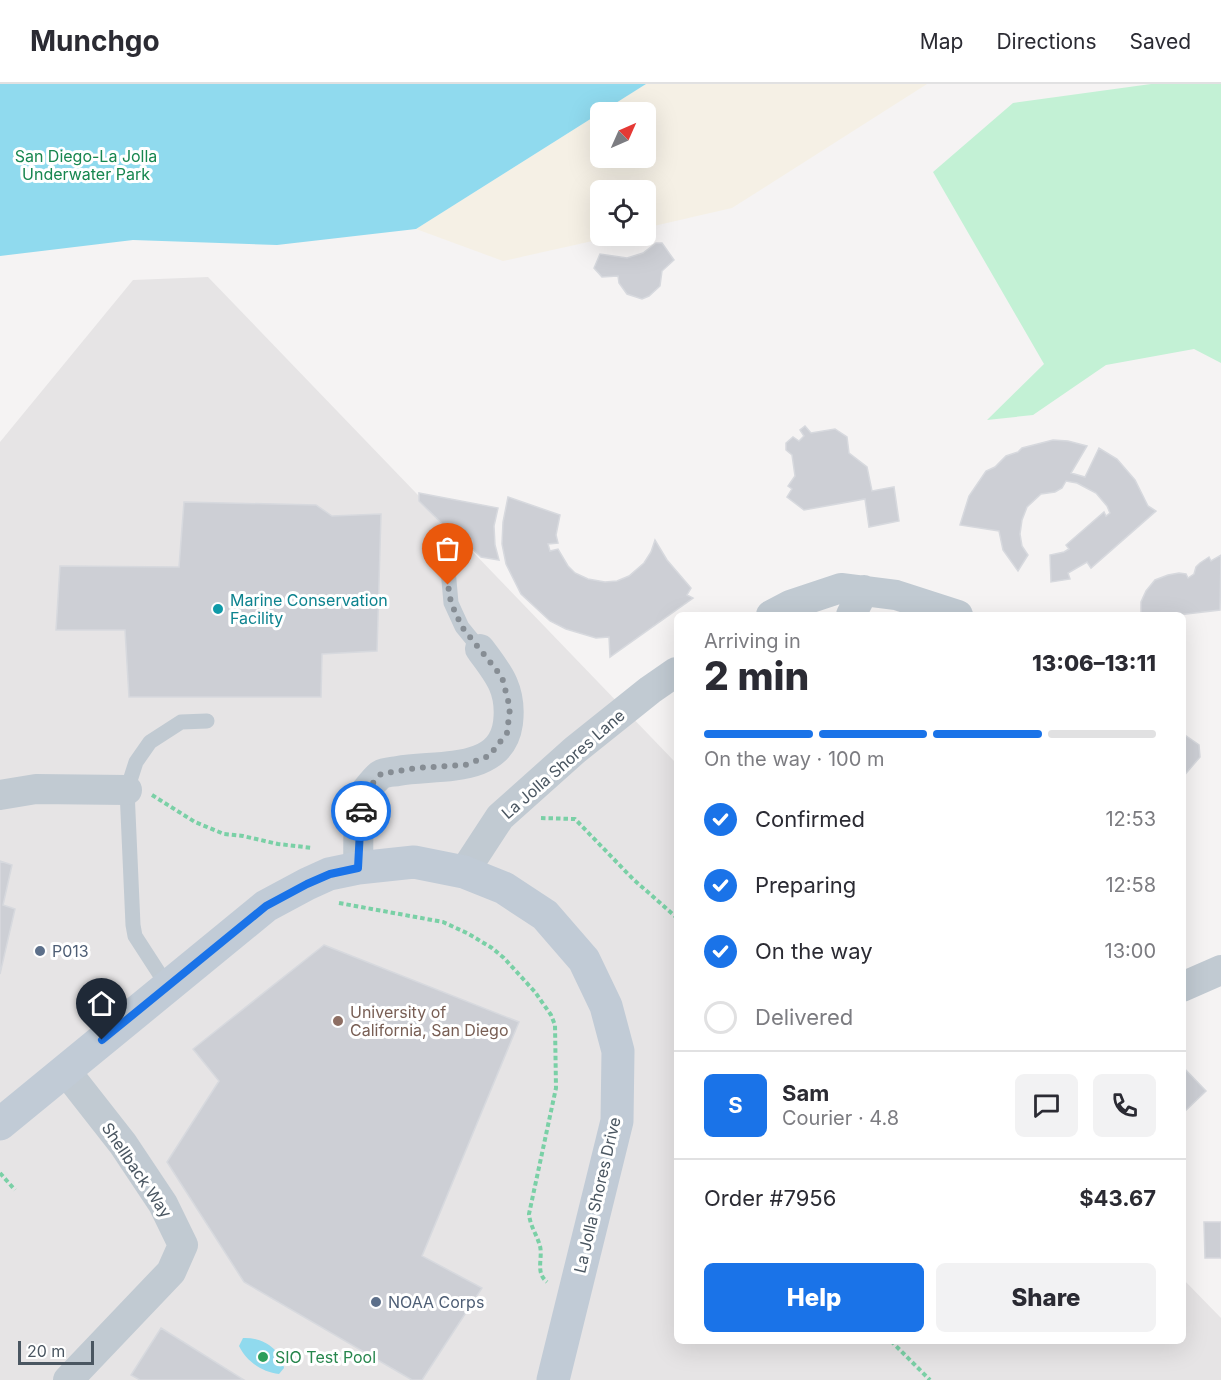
<!DOCTYPE html>
<meta charset="utf-8">
<style>
:root{--surface:#fff;--page:#f2f2f3;--text:#2b2b33;--muted:#7c7c81;--line:#e1e1e2;--accent:#1a73e8}
body{margin:0;font-family:Inter,sans-serif;background:var(--page);color:var(--text);height:100vh;display:flex;flex-direction:column;font-size:22px;white-space:nowrap}
*{box-sizing:border-box;margin:0}
p{font-size:20px;color:var(--muted)}
.icon{flex:none;width:33px;height:33px;fill:none;stroke:currentColor;stroke-width:2;stroke-linecap:round;stroke-linejoin:round}
.map{position:relative;flex:1;overflow:hidden}
.details{position:absolute;left:674px;top:528px;width:512px;height:732px;display:flex;flex-direction:column;background:var(--surface);border-radius:9px;box-shadow:0 6px 24px #0002}
.details>*{flex:none}
.needle{width:39px;rotate:45deg}
.fabs{position:absolute;left:590px;top:18px;display:grid;gap:12px}
.fabs a{display:grid;place-items:center;width:66px;height:66px;border-radius:9px;background:var(--surface);box-shadow:0 6px 24px #0002;font-size:30px}
.scale{position:absolute;left:18px;bottom:15px;width:76px;box-sizing:border-box;padding-left:6px;border:3px solid #4a5661;border-top:0;font-size:16px;line-height:21px;white-space:nowrap;color:#4a5661;-webkit-text-stroke:4px #fff;paint-order:stroke}
.pin{position:absolute;display:grid;place-items:center;width:51px;height:51px;color:#fff;margin:-62px -26px;border-radius:50% 50% 50% 0;rotate:-45deg;box-shadow:0 0 6px #0007}
.pin .icon{rotate:45deg}
.courier{position:absolute;display:grid;place-items:center;width:60px;height:60px;margin:-30px;border:4px solid #1a73e8;border-radius:50%;background:#fff;color:#222;box-shadow:0 2px 8px #0007}
.summary em{font-style:normal;font-weight:800}
.summary div{display:flex;flex-direction:column-reverse}
.summary{display:flex;align-items:center;justify-content:space-between;height:102px;padding:0 30px}
h1{font-size:39px;font-weight:800;line-height:45px}
.bar{display:grid;grid-template-columns:repeat(4,1fr);gap:9px 6px;align-content:center;height:72px;padding:0 30px}
.bar i{height:8px;border-radius:4px;background:var(--line)}
.bar .current{background:var(--accent)}
.bar p{grid-column:span 4}
.line{display:flex;align-items:center;gap:15px;padding:0 30px;border-top:2px solid var(--line)}
.line div{flex:1}
.round{display:grid;place-items:center;flex:none;width:63px;height:63px;border-radius:9px;background:var(--page)}
ol{padding:0 30px;list-style:none}
li{display:flex;align-items:center;gap:18px;height:66px}
li p{margin-inline-start:auto}
li .icon{padding:6px;border-radius:50%;background:var(--accent);color:#fff;stroke-width:4}
li:last-child{color:var(--muted)}
li i{width:33px;height:33px;border:3px solid var(--line);border-radius:50%}
.cta{display:flex;gap:12px;margin-top:auto;padding:12px 30px}
.cta a{flex:1;height:69px;border-radius:9px;background:var(--accent);color:#fff;font-size:24px;font-weight:800;line-height:69px;text-align:center}
.cta a+a{background:var(--page);color:var(--text)}
header{display:flex;align-items:center;gap:36px;box-sizing:border-box;height:84px;padding:0 30px;background:var(--surface);border-bottom:2px solid var(--line)}
header strong{font-size:28px}
nav{display:flex;gap:33px;margin-inline-start:auto;font-size:21px}
.map>svg:first-child{display:block}
</style>
<header>
<strong>Munchgo</strong>
<nav><a>Map</a><a>Directions</a><a>Saved</a></nav>
</header>
<div class="map">
<svg width="1221" height="1296" viewBox="0 0 1221 1296">
<rect width="100%" height="100%" fill="#f5f3f3"/>
<!-- education -->
<path fill="#e6e4e5" d="M208,193l468,486v578h506v-63l39,40v62h-1221v-938l133,-162z"/>
<!-- green -->
<path fill="#c3f1d5" d="M1151,0h70v279l-27,-14 -88,16 -73,50 -46,5 57,-56 -111,-192 80,-69z"/>
<!-- sand -->
<path fill="#f5f0e5" d="M646,0h281l-195,124 -87,20v-38h-45v46h15l-112,25 -87,-32 184,-116v45h45v-46h-44z"/>
<!-- water -->
<path fill="#90daee" d="M0,0h646l-230,145 -139,16 -144,-5 -133,16z
M243,1254c19,-1 38,11 41,30l-5,6c-17,-2 -33,-13 -40,-28z"/>
<!-- building -->
<path fill="#cdcfd5" stroke="#d7d9de" stroke-width="1.5" d="M656,159h6l12,17 -12,11 -2,15 -11,10 -7,3 -15,-5 -8,-11 -1,-7 -16,1 -8,-9 6,-14 27,4 16,-5z
M805,342l6,7 24,-4 12,8 2,16 18,14 5,24 22,-4 5,34 -30,6 -4,-28 -61,11 -17,-13 5,-8 -4,-3 7,-10 -3,-21 -6,-5v-7l7,-6 6,4 5,-5 -4,-6z
M1053,356l15,1 19,5 -16,27 14,4 14,-29 18,11 18,21 13,26 8,5 -65,57 -4,-6 -19,11 2,6 -19,3 -1,-27 14,-3 5,-3 -3,-4 38,-33 2,4 4,-3 -3,-7 -11,-13 -19,-10 -11,-2 -4,7 -7,4 -14,2 -14,13 -5,13 -2,14 2,12 6,9 -10,16 -15,-21 -4,-19 -39,-6 9,-29 17,-25 9,-4 11,-11 12,-4 4,-4z
M419,409l79,15 -4,18 1,19 4,15 -18,-3 -15,-14 6,1v-4l-9,-2 -3,3 -41,-40z
M508,413l52,18 -4,20 2,8 -10,1 2,7 8,-2 10,17 7,7 13,6 17,3 12,-1 12,-5 15,-13 7,-11 4,-12 12,20 24,28 -4,7 6,3 -83,59 -1,-20 -13,1 -30,-9 -16,-8 -29,-27 -15,-30 -4,-20 1,-22z
M184,418l132,3 16,11 49,-2 -4,137 -55,3 -1,43h-192l-4,-67h-69l4,-64 119,1z
M1221,471l-1,55 -42,5h-37v-13l5,-11 9,-11 13,-5 11,-2 7,1 2,4 6,-4 2,-7 4,-4 9,-6 2,4z
M1182,649l17,12 1,12 -18,21z
M0,777l12,4 -9,40 12,4 -15,65z
M324,861l195,77 -97,234 60,32 -60,92h-10l-168,-98 -77,-120 52,-81 -26,-32z
M1182,982l24,25 -24,23z
M1204,1138h17v36h-16z
M161,1244l83,52h-104l-9,-5z"/>
<g fill="none" stroke-linecap="round" stroke-linejoin="round">
<!-- path -->
<path stroke="#7ad0a6" stroke-width="4" stroke-dasharray="4.5 3" stroke-linecap="butt" d="M152,711l43,27 29,12 19,2 35,8 35,4
M541,734l34,1 58,60 43,38
M339,819l104,19 24,11 25,15 12,10 31,34 16,23 4,10 1,63 -27,126c1,12 8,21 11,32 3,13 -5,26 7,36
M0,1089l15,17
M891,1257l39,39"/>
<!-- lane -->
<path stroke="#c1cad2" stroke-width="15" d="M445,452l6,67 11,24 18,22
M168,903l-33,-51 -2,-11 -6,-135 9,-28 14,-20 31,-20 26,-1"/>
<!-- street -->
<path stroke="#c1cad2" stroke-width="30" d="M771,531l19,-10 51,-17 55,7 62,20
M851,531l13,-25
M0,711l36,-6 91,1
M358,784c1,-16 -2,-64 7,-76 4,-5 10,-13 15,-17 5,-3 13,-3 18,-4 38,-7 103,4 110,-48 4,-33 -9,-49 -28,-74
M464,788l36,-55 75,-67 75,-60 26,-18
M1182,903l39,-17
M65,986l58,74 40,60 20,41 -12,27 -103,108"/>
<!-- secondary -->
<path stroke="#c1cbd6" stroke-width="33" d="M0,1040l266,-218 41,-22 22,-10 29,-6 56,-6 50,10 40,16 41,27 39,45 22,46 12,45 -1,70 -64,259"/>
</g>
<g fill="none" stroke-linecap="round" stroke-linejoin="round">
<!-- done -->
<path stroke="#868d94" stroke-width="6" stroke-dasharray="0 10.8" d="M361,727l2,-17 18,-20 35,-6 49,-3 24,-9 18,-23 3,-25 -8,-31 -40,-50 -11,-24 -3,-18"/>
<!-- route -->
<path stroke="#1a73e8" stroke-width="8" d="M102,956l164,-134 41,-22 23,-10 28,-6 3,-57"/>
</g>
<!-- markers -->
<circle fill="#0f9aa8" stroke="#fff" stroke-width="2" cx="218" cy="525" r="6"/>
<g fill="#5c6f8a" stroke="#fff" stroke-width="2">
<circle cx="40" cy="867" r="6"/>
<circle cx="376" cy="1218" r="6"/>
</g>
<circle fill="#8d6e63" stroke="#fff" stroke-width="2" cx="338" cy="937" r="6"/>
<circle fill="#2e9e5b" stroke="#fff" stroke-width="2" cx="263" cy="1273" r="6"/>
<g text-anchor="middle" dominant-baseline="central" stroke-width="6" stroke-linejoin="round" paint-order="stroke">
<!-- park labels -->
<g font-size="16" fill="#17864f" stroke="#fff">
<text x="86" y="72">San Diego-La Jolla<tspan x="86" dy="18">Underwater Park</tspan></text>
</g>
<!-- culture labels -->
<g font-size="16" fill="#0d838f" stroke="#fff" text-anchor="start">
<text x="230" y="516">Marine Conservation<tspan x="230" dy="18">Facility</tspan></text>
</g>
<!-- street labels -->
<g font-size="16" fill="#4a5661" stroke="#fff">
<text transform="translate(563 680) rotate(-41)">La Jolla Shores Lane</text>
<text transform="translate(137 1086) rotate(56)">Shellback Way</text>
<text transform="translate(597 1111) rotate(-77)">La Jolla Shores Drive</text>
</g>
<!-- service labels -->
<g font-size="16" fill="#4e5e75" stroke="#fff" text-anchor="start">
<text x="52" y="867">P013</text>
<text x="388" y="1218">NOAA Corps</text>
</g>
<!-- education labels -->
<g font-size="16" fill="#785e54" stroke="#fff" text-anchor="start">
<text x="350" y="928">University of<tspan x="350" dy="18">California, San Diego</tspan></text>
</g>
<!-- leisure labels -->
<g font-size="16" fill="#27864d" stroke="#fff" text-anchor="start">
<text x="275" y="1273">SIO Test Pool</text>
</g>
</g>
</svg>
<div class="fabs">
<a><svg class="needle" viewBox="-14 -14 28 28"><path d="M0-13l5 13h-10z" fill="#e53935"/><path d="M0 13l5-13h-10z" fill="#7c7c81"/></svg></a>
<a><svg class="icon" aria-label="locate" viewBox="0 0 24 24"><circle cx="12" cy="12" r="6"/><path d="M12 2v4M12 18v4M2 12h4M18 12h4"/></svg></a>
</div>
<div class="scale">20 m</div>
<div class="pin" style="left:448px;top:501px;background:#ea580c"><svg class="icon" aria-label="bag" viewBox="0 0 24 24"><path d="M5 8h14l-1 12H6zM9 8a3 3 0 0 1 6 0"/></svg></div>
<div class="pin" style="left:102px;top:956px;background:#1f2937"><svg class="icon" aria-label="home" viewBox="0 0 24 24"><path d="M3 11l9-7 9 7M6 9v11h12V9"/></svg></div>
<div class="courier" style="left:361px;top:727px"><svg class="icon" aria-label="car" viewBox="0 0 24 24"><path d="M5 17H2v-5l4-1 3-4h7l3 4 3 1v5h-3M9 17h6M6 11h13"/><circle cx="7" cy="17" r="2"/><circle cx="17" cy="17" r="2"/></svg></div>
<section class="details">
<div class="summary"><div><h1>2 min</h1><p>Arriving in</p></div><em>13:06–13:11</em></div>
<div class="bar"><i class="current"></i><i class="current"></i><i class="current"></i><i></i><p>On the way · 100 m</p></div>
<ol>
<li><svg class="icon" aria-label="check" viewBox="0 0 24 24"><path d="M5 12l5 5 9-10"/></svg>Confirmed<p>12:53</p></li>
<li><svg class="icon" aria-label="check" viewBox="0 0 24 24"><path d="M5 12l5 5 9-10"/></svg>Preparing<p>12:58</p></li>
<li><svg class="icon" aria-label="check" viewBox="0 0 24 24"><path d="M5 12l5 5 9-10"/></svg>On the way<p>13:00</p></li>
<li><i></i>Delivered</li>
</ol>
<div class="line" style="height:108px"><b class="round" style="background:var(--accent);color:#fff">S</b><div><b>Sam</b><p>Courier · 4.8</p></div><a class="round"><svg class="icon" aria-label="chat" viewBox="0 0 24 24"><path d="M4 5h16v11H9l-5 4z"/></svg></a><a class="round"><svg class="icon" aria-label="phone" viewBox="0 0 24 24"><path d="M5 4h4l2 5-3 2q2 4 5 5l2-3 5 2v4C11 20 4 13 5 4z"/></svg></a></div>
<div class="line" style="height:78px"><div>Order #7956</div><b>$43.67</b></div>
<div class="cta"><a>Help</a><a>Share</a></div>
</section>
</div>
